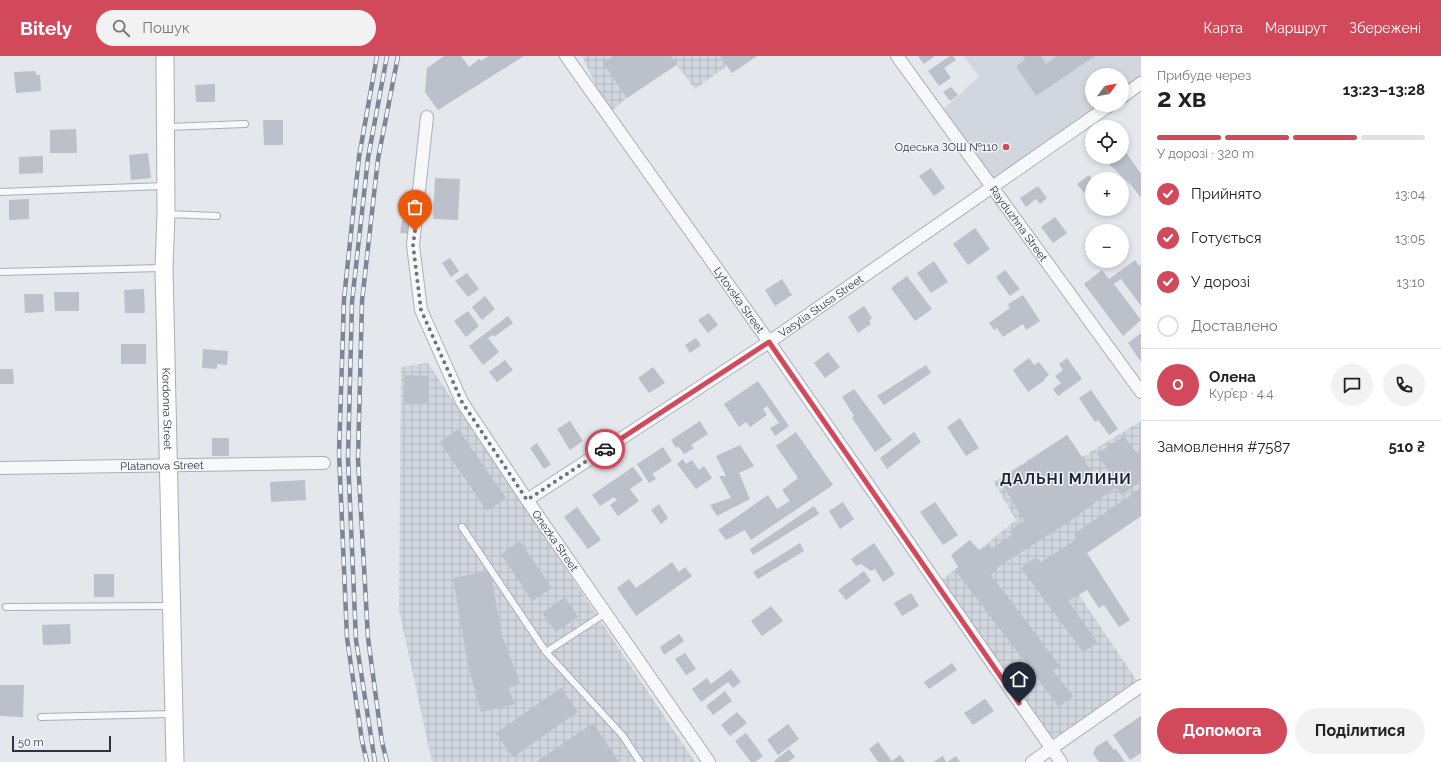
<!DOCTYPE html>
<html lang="uk">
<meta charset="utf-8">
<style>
:root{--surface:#fff;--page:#f2f2f2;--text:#222;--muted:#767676;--line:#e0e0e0;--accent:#d1495b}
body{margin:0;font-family:Raleway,sans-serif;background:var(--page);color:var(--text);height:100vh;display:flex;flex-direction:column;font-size:15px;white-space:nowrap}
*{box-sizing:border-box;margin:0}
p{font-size:13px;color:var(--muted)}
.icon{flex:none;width:22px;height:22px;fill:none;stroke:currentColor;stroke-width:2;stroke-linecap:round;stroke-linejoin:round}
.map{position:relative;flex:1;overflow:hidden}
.sheet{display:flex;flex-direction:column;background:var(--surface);width:300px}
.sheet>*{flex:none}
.needle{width:26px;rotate:58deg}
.controls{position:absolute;left:1085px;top:12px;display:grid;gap:8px}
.controls a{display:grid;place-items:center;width:44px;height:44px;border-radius:50%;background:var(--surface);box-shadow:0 2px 6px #0003;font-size:20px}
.scale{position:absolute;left:12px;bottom:10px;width:99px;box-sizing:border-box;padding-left:4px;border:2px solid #2b3445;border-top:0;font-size:11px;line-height:14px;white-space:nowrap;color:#2b3445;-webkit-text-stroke:3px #f4f6f9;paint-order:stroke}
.pin{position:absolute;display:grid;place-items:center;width:34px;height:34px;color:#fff;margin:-41px -17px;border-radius:50% 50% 50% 0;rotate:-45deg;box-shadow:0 0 4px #0007}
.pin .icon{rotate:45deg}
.courier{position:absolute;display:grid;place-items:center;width:40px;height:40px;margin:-20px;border:3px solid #d1495b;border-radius:50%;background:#fff;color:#222;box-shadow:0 1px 5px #0007}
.summary em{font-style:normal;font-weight:700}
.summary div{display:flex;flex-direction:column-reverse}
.summary{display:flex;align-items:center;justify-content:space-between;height:68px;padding:0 16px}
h1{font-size:26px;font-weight:700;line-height:30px}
.bar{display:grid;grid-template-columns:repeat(4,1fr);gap:6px 4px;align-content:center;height:48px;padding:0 16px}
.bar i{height:5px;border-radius:3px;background:var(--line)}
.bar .current{background:var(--accent)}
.bar p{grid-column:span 4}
.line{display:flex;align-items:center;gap:10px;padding:0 16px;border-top:1px solid var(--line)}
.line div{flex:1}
.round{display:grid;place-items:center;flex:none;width:42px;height:42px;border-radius:21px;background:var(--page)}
ol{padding:0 16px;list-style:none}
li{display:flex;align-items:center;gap:12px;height:44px}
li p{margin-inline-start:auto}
li .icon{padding:4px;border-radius:50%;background:var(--accent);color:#fff;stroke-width:4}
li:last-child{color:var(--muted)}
li i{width:22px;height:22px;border:2px solid var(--line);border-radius:50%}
.cta{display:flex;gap:8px;margin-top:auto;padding:8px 16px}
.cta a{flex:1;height:46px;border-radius:24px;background:var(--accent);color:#fff;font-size:16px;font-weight:700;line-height:46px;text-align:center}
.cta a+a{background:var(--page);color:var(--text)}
header{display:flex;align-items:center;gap:24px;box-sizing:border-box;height:56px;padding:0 20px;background:var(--accent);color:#fff}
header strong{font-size:19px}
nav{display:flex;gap:22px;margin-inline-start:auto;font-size:14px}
.search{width:280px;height:36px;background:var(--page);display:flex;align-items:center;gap:10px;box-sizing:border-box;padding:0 14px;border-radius:22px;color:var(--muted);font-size:15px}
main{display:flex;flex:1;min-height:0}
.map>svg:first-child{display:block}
</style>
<header>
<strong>Bitely</strong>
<div class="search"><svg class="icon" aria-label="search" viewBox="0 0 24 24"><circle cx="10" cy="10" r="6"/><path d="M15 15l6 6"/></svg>Пошук</div>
<nav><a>Карта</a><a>Маршрут</a><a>Збережені</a></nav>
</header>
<main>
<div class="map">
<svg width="1141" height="706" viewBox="0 0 1141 706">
<defs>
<pattern id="industrial-grid" width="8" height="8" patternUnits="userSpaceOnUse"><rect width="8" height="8" fill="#d2d6de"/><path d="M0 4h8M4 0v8" fill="none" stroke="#b4b8c0"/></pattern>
</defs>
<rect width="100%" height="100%" fill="#e4e7ec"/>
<!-- built -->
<path fill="#d2d6de" d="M964,0h177v24l-19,13v-18h-30v30h13l-111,78 -53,-72 38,-34z"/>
<!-- industrial -->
<path fill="url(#industrial-grid)" d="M582,0h175l-25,17 -5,-7 -32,23 -18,-24 -50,33 -18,15z
M428,307l267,399h-263l-33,-152 2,-243z
M1141,365v95l-54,37 16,25 -24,17 60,89 -87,62 -114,-163 78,-63 -22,-38 73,-47 15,22z"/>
<!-- building -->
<path fill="#bbc0ca" d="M444,0h17l8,11 10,-8 2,2 7,-5h36l-86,54 -13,-18 2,-24z
M614,0h57l6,8 -50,34 -24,-35z
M720,0h37l-25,17z
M918,0h17l-11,8z
M950,0h3l3,4 -12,8 7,10 -12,8 -11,-15z
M1023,0h18l5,8 11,-8h38l-59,40 -20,-30 9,-6z
M35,15l1,4h4l1,16 -25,2 -2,-21z
M215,28v18h-19l-1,-17z
M951,31l7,8 -8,6 -7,-9z
M263,64h20v25h-19z
M76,73l1,24h-27v-23z
M1125,95l16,23v24l-10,-13 -22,-21 9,-7h4z
M148,97l3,25 -20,2 -2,-25z
M43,100v17l-24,1v-17z
M931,112l14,20 -11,8 -15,-20z
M1089,119l3,4v11l-6,5 -9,-11z
M435,122l25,1 -2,41 -25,-1z
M1038,130l9,12 -7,6 -4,-5 -10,8 -6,-9z
M29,143v20l-20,1v-20z
M1055,161l12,16 -14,10 -12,-16z
M402,164l10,2 -2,12 -10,-1z
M975,172l15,21 -22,16 -15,-21z
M450,202l9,13 -8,6 -9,-14z
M1135,204l4,6 2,-2v42l-20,-27 -7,5 27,36 -18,16 -39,-52 18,-14 7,9z
M934,205l14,21 -17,11 -14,-20z
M1005,214l15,19 -10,7 -14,-19z
M467,217l12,16 -11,8 -13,-16z
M907,220l25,33 -17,12 -24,-33z
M782,223l10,16 -17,11 -10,-16z
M144,233l1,24h-20l-1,-23z
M54,236h25v19h-24z
M24,238h19l1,18 -19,1z
M1023,239l17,26 -14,9 -3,-6 -20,13 -6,-9 -3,2 -5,-7 21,-15 -2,-4z
M485,240l10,13 -13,11 -10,-13z
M864,250l8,12 -3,3 2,3 -13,9 -10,-16z
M468,255l11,15 -13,11 -12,-16z
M709,257l9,12 -10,8 -10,-13z
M508,260l5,7 -19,14 -1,-2 -5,3 11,14 -16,13 -14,-19z
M1141,277v29l-13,-19z
M696,282l5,7 -11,8 -5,-8z
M121,288h25v20h-25z
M203,293l25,2 -1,14 -10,-1v5l-15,-1z
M828,296l12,15 -15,11 -11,-15z
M1029,302l5,7 5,-3 10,13 -5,4 1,1 -17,12 -15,-22z
M1067,302l15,21 -24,17 -5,-7 8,-6 -6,-7 8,-6 -4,-6z
M505,304l8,10 -16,12 -8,-10z
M926,309l5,8 -47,32 -7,-9z
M653,311l12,16 -16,10 -11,-15z
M0,313h13l1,15h-14z
M405,319l24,1v27h-24z
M758,325l31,45 -14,10 -5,-8 9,-5 -12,-17 -4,3 4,6 -17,12 -4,-5 -7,5 -15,-23z
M854,333l38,51 -17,12 -23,-34 2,-2 -12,-19z
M1091,334l27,39 -9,6 -11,-15 -3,2 -16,-24z
M960,362l19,30 -13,8 -19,-29z
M570,365l13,20 -13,9 -13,-21z
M700,365l8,13 -17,11 3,3 -10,6 -6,-8 -2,2 -5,-8z
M458,373l48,69 -19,13 -47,-69z
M796,376l37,53 -82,55 -6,-10 -19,10 -8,-10 50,-35 9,14 13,-8 -8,-11 16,-12 -22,-32z
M914,376l7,10 -34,27 -7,-11z
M1067,379l30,44 9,-6 1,1 3,-1 -13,-19 27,-18 13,18 4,-3v30l-20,14 -5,-8 -50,37 -64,40 -11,11 69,91 -7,5 20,25 -14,11 -104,-137 3,-3 -7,-12 19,-15 10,11 9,-7 3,5 22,-16 -2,-4 12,-8 -24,-41z
M212,382h17v18h-17z
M537,387l14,22 -7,4 -14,-21z
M740,389l14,21 -15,7 11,26 -33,17 -7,-11 21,-7 -12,-22h7l-10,-20z
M663,391l9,14 -20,13 4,5 -7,4 -12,-19z
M683,403l3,5 6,-4 7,10 5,-4 8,12 -16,11 -19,-25z
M633,411l10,13 -13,9 9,12 -21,15 -8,-11 7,-5 -3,-3 -14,9 -8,-11z
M305,424l1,20 -35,2 -1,-20z
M1141,432v28l-54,37 43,67 -11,7 -15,-22 -5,3 -12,-18 -19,11 30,42 -15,9 -62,-84 15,-11 5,5 36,-23 -3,-5z
M843,446l11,17 -14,10 -11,-18z
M935,446l23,33 -15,10 -23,-33z
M659,448l9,14 -7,6 -10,-14z
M814,450l5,8 -66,41 -3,-6z
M577,451l24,33 -13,9 -24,-32z
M520,485l32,47 -20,13 -31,-47z
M800,487l4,8 -46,28 -5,-7z
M874,487l21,31 -12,8 -8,-13 -4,2 -10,-7 -5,2 -5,-7z
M672,506l7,10 6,-5 7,9 -56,40 -19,-28 12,-9 7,9z
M490,515l12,64 18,49 -12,4 7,16 -34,8 -13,-47 -15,-87z
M864,515l7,10 -25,19 -8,-10z
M94,518h20v23h-20z
M911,537l8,13 -17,10 -8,-13z
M565,541l13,20 -22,15 -14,-19z
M771,550l12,15 -21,15 -11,-15z
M70,568l1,20 -28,1 -1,-20z
M679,578l5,7 -20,14 -4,-8z
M685,597l11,16 -10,6 -11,-16z
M952,607l5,7 -28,19 -5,-7z
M731,613l10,13 -8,6 -5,-6 -27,20 -9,-13 15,-11 4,6z
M0,629h24l-1,32 -23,-1z
M561,632l17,24 -65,45 -17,-24z
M725,635l7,10 -19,14 -7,-9z
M985,643l9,12 -21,14 -9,-12z
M737,656l10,11 -17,13 -9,-11z
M1141,660v37l-11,7 -17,-25z
M593,667l26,39h-83z
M788,668l11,15 -21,16 -11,-15z
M746,677l17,23 -8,6h-4l-16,-21z
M1107,684l7,10 2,-1 9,13h-26l-6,-8 3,-7z
M878,686l14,19 8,-6 5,7h-27l-9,-13z
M789,693l6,8 -7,5h-15z
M943,700l3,6h-13z
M956,700l4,6h-13z"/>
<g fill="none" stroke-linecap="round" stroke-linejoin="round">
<defs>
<path id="service" d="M167,71l78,-3
M0,136l164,-6
M168,158l49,2
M0,216l162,-4
M462,471l84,125 77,84 17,26
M6,551l165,-1
M546,596l60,-39
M41,661l131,-3"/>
<g id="minor">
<path id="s1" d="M566,0l203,286 292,420"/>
<path id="s2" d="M897,0l244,336"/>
<path d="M1122,41l19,-14"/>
<path id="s3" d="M427,61l-14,128 8,65 41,92 65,98 182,262"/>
<path id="s4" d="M0,412l324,-5"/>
<path id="s5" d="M527,444l242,-158 341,-237"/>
<path d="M1032,706l109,-76"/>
</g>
<g id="secondary">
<path id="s6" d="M165,0l1,158 -2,54 11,494"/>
</g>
</defs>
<!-- service casing -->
<use href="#service" stroke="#a9aeb7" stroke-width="8"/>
<!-- minor casing -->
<use href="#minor" stroke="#a9aeb7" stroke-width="14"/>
<!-- secondary casing -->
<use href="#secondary" stroke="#a9aeb7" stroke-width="19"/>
<!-- service -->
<use href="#service" stroke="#f7f8fa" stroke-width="6"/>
<!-- minor -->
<use href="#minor" stroke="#f7f8fa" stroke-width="12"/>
<!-- secondary -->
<use href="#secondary" stroke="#fff" stroke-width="17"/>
<defs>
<path id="rail" d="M367,706l-5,-21 -15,-103 -8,-185 5,-154 15,-142 18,-101
M375,706l-19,-122 -8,-182 4,-156 16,-144 19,-102
M387,706l-5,-20 -14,-104 -10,-179 4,-158 16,-142 20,-103"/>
</defs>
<!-- rail casing -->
<use href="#rail" stroke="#7d8696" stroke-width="4.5"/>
<!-- rail -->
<use href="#rail" stroke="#f4f6f9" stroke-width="3" stroke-dasharray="9" stroke-linecap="butt"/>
</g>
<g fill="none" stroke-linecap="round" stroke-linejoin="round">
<!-- done -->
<path stroke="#6c737f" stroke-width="4" stroke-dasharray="0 7.2" d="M415,175l-2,14 8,65 41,92 65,98 78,-51"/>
<!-- route -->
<path stroke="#d1495b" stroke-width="5" d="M605,393l164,-107 250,361"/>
</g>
<!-- markers -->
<circle fill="#d1495b" stroke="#f4f6f9" stroke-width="1.5" cx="1006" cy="91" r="4"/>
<g text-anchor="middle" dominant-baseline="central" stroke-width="3" stroke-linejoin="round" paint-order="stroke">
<!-- poi labels -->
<g font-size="11" fill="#2b3445" stroke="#f4f6f9" text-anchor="end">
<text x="998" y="91">Одеська ЗОШ №110</text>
</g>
<!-- street labels -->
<g font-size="11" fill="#2b3445" stroke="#f4f6f9">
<text stroke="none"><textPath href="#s2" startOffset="207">Rayduzhna Street</textPath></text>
<text stroke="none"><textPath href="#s1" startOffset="299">Lytovska Street</textPath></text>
<text stroke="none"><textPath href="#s5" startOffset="352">Vasylia Stusa Street</textPath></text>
<text stroke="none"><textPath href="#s6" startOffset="353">Kordonna Street</textPath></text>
<text stroke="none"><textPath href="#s4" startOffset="162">Platanova Street</textPath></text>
<text stroke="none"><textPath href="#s3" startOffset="462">Onezka Street</textPath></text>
</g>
<!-- district labels -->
<g font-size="15" font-weight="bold" letter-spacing="1" fill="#1d2536" stroke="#f4f6f9">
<text x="1066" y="423">ДАЛЬНІ МЛИНИ</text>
</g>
</g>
</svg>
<div class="controls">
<a><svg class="needle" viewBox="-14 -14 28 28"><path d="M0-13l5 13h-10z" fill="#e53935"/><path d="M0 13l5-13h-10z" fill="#767676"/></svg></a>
<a><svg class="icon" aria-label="locate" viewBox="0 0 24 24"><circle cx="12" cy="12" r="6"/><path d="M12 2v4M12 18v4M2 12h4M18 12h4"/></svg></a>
<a>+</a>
<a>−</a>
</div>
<div class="scale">50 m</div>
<div class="pin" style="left:415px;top:175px;background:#ea580c"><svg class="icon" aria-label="bag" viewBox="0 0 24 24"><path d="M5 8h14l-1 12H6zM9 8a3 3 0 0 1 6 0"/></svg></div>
<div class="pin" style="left:1019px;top:647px;background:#1f2937"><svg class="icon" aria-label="home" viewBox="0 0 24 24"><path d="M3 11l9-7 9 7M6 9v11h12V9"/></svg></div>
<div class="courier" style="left:605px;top:393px"><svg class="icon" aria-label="car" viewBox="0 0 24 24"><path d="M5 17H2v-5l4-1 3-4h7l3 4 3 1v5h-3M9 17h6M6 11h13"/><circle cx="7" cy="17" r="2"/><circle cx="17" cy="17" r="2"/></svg></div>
</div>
<section class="sheet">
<div class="summary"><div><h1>2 хв</h1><p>Прибуде через</p></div><em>13:23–13:28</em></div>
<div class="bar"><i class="current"></i><i class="current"></i><i class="current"></i><i></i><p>У дорозі · 320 m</p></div>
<ol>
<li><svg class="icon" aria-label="check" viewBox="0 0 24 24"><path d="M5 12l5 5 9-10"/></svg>Прийнято<p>13:04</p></li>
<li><svg class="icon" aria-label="check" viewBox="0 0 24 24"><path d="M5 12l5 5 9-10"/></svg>Готується<p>13:05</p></li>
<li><svg class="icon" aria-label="check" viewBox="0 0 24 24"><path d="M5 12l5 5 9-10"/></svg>У дорозі<p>13:10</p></li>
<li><i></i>Доставлено</li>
</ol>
<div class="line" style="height:72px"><b class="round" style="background:var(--accent);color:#fff">О</b><div><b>Олена</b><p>Кур’єр · 4.4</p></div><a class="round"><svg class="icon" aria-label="chat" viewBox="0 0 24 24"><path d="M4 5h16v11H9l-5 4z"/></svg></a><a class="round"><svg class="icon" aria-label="phone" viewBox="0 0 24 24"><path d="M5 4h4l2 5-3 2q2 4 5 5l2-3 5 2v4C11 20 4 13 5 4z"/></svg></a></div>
<div class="line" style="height:52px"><div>Замовлення #7587</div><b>510 ₴</b></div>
<div class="cta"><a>Допомога</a><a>Поділитися</a></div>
</section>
</main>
